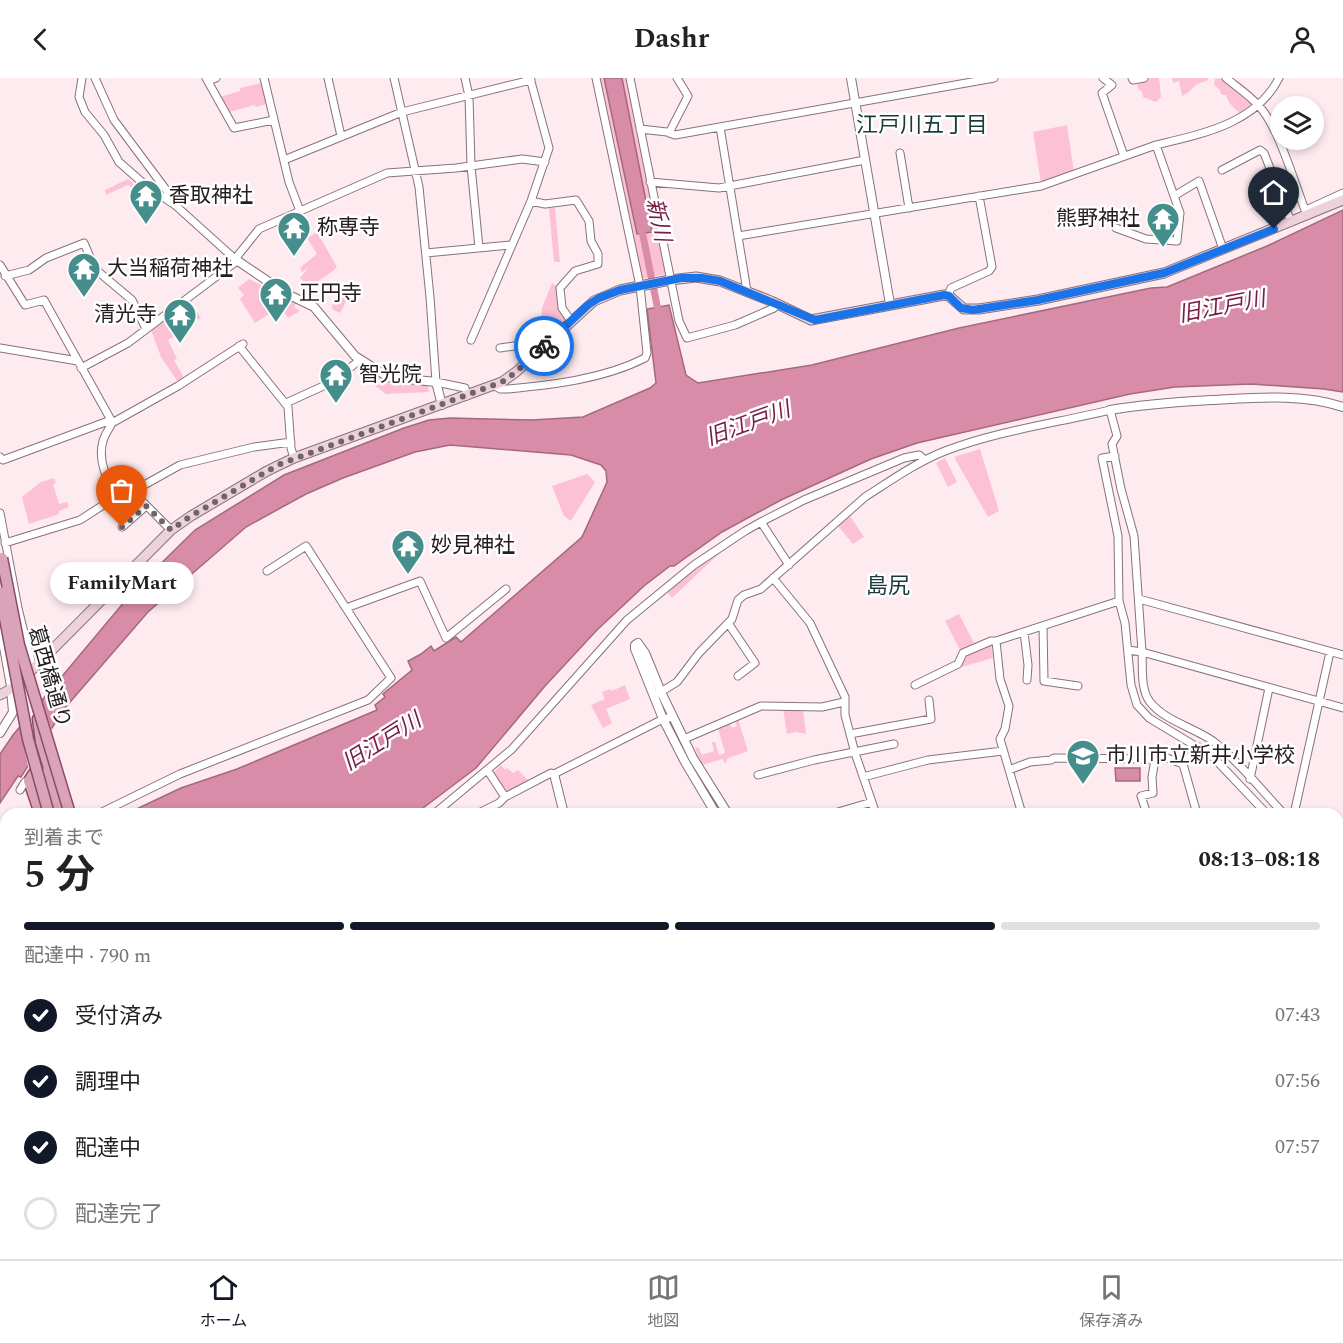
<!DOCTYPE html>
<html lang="ja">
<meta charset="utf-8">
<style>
:root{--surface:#fff;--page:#f6f6f6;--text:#222;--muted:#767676;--line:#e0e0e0;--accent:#111827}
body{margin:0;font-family:Spectral,"Noto Sans JP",serif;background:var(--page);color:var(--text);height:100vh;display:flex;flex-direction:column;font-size:22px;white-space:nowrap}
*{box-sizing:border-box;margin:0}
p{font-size:20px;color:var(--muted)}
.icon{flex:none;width:33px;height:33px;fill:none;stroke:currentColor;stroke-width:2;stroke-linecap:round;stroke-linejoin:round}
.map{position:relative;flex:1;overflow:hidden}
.drawer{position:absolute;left:0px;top:730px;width:1344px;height:452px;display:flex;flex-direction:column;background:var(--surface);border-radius:18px 18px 0 0;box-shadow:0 3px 9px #0003}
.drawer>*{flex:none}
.fabs{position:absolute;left:1270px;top:18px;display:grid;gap:12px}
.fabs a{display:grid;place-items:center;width:54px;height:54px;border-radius:50%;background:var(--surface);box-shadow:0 3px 9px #0003;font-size:30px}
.pin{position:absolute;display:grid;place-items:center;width:51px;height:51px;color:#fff;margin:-62px -26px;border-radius:50% 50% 50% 0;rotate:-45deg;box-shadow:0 0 6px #0007}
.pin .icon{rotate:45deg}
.courier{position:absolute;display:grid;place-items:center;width:60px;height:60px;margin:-30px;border:4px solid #1a73e8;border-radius:50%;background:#fff;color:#222;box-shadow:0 2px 8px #0007}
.bubble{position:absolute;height:42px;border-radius:21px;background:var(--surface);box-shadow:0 3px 9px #0003;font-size:20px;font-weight:700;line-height:42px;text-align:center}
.head em{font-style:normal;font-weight:700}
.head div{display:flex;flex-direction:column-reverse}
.head{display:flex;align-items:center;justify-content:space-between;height:102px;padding:0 24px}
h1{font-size:39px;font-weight:700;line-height:45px}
.bar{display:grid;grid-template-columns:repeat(4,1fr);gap:9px 6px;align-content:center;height:72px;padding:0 24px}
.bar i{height:8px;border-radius:4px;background:var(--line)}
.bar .on{background:var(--accent)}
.bar p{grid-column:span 4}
ol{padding:0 24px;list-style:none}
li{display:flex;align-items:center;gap:18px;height:66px}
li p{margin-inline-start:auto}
li .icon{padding:6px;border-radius:50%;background:var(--accent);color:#fff;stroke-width:4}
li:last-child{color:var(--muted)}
li i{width:33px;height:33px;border:3px solid var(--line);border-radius:50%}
header{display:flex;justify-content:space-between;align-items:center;height:78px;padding:0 24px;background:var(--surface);font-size:27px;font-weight:700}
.menu{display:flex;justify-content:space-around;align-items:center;height:84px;border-top:2px solid var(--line);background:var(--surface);font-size:16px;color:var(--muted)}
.menu a{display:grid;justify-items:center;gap:3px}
.menu .on{color:var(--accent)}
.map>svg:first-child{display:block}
</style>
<header><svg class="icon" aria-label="back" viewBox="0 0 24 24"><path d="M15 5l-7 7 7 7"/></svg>Dashr<svg class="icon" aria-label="person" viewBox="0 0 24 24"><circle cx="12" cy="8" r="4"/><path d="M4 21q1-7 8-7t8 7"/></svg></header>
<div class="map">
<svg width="1343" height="1181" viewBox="0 0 1343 1181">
<rect width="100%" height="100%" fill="#feebf0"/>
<!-- green -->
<path fill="#fcc1d4" d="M599,0h29l39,196 -26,5z
M1148,0h11l2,19 -5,5 -13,-5 -1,-6 -3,-1 -2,-5z
M1172,0h36l-1,3c-16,3 -13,10 -25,15l-3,-15 -6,2z
M1223,0l30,25v4l-12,7c-7,-6 -12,-10 -15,-19h-4l-3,-6 -5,-4 1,-6z
M265,4l2,22 -12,3v-2l-26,7 -9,-15 20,-6v-3z
M1067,47l7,47 -33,11 -8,-51z
M128,101l12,10 2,-1 17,11 -13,10 -6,-14 -2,1 -3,-6 -7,-5 -22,10 -1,-5z
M549,130h6l5,54h-6z
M317,154l20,35c-8,9 -19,12 -27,21l-10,-10 9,-11 -7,5 -2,-4 17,-14 -10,-16z
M249,201l47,24 -2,4 6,4 -12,7 -8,-11 -25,16 -15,-24 4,-4 -6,-7z
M552,205l4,3 4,23 6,10 -15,15 2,-14 -12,-2 1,-10z
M341,210l7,10 -8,15 -8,-4 1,-8h3v-6l3,-2z
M190,222l11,18 -4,2 -1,-3 -12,6 2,6 -18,11 9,19 -3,1 10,18 -6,4 -17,-25 -10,-27z
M360,284l20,16 11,4 33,2 4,2 1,6 -43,2 -19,-14 -2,-6 -9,-10z
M980,371l19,62 -11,6 -34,-60z
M945,380l12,24 -9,5 -12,-24z
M587,396l8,8 -24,39 -7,-5 -12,-30z
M54,400l2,5 -3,1 6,20 8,-2 2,5 -10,4v3l-30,10 -7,-27 19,-15z
M850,438l14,21 -11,7 -15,-18z
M723,472l-51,48 -7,-8z
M959,536l15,29 -14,7 -15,-29z
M991,565l2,15 -32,9 5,-12z
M625,607l5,14 -24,10 6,14 -9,5 -12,-23 14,-6 -3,-7 8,-3 2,2z
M783,631l20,2 3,23 -9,-2 -10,2z
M738,641l10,32 -20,7 -3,6 -2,-5 -21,6 -7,-17 3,-1 4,8 12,-4 -2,-9h3l4,13 6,-2 -7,-25 11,-6 3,6 5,-2 -3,-6z
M501,687l4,5 2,-2 6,5 5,-3 10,10 -22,12 -13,-19z"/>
<!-- water -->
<path fill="#d98ca7" stroke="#a36a7e" stroke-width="1.5" d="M604,0h18l30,154 -15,2z
M1343,132v182l-19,-3 -73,-5 -76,3 -45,7 -213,49 -46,16 -90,41 -59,32 -48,34h-4l-26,20 -47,44 -52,56 -69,82 -61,46h-289l55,-26 56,-19 140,-59 -2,-5 10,-8 -2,-3 29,-24 -4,-9 13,-7 10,-8 3,5 22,-14 5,5 121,-105 25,-55 -1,-11 -5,-6 -30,-10 -121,-10 -35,7 -72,26 -37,16 -60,33 -98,85 -84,97 -43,68 -3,-1 -18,27v-49l13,-19 122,-146 60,-59 89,-55 120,-47 25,-8 21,-2 82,2 51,-3 67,-29 6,-5 -9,-74 22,-4 17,70 12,8 114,-18 147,-37 192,-40 16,-1 100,-41z
M1115,690h25v13h-24z
M6,790v77l-6,2v-77z"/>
<!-- pier -->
<path fill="#feebf0" d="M40,620l13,35 -24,38 -10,-48z"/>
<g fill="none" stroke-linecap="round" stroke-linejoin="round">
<!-- canal -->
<path stroke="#d98ca7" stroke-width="7" d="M641,148l18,89"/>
<defs>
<path id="minor" d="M82,0l-3,19 6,15 19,23 15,27 25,22 31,21 60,54 24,-30 128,-56 69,-5 66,-9 23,3
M95,0l19,42 59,79 2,5
M206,0l28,50 40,-8
M264,0l25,104 11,29
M328,0l13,58
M394,0l25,109 11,110 6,85 29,6 2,8
M465,0l4,18 2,70 8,82
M630,0l49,243 8,17 48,-13 39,-17 3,-4
M1103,0l9,7 -10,8 22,63
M1132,0l1,2 11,-2
M1226,0c11,9 23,17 32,27 21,21 37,81 49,110
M208,3l8,-3
M720,49l27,164
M640,51l27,3 8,3 319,-57
M669,55l19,-37 -11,-18
M1156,67c45,-11 100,-21 123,-67
M900,75l9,55
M284,82l118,-48 129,-32
M1222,92l38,-20 4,3 27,69
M650,104l69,6 146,-28
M1174,118l25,-15 24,68
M531,123l14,3 31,-4 13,21 2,20 7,13v10l-23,7 -15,17 2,20 9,13
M1306,132l37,-17
M738,158l303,-50 115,-41 24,68 -3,28 -31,-2 -30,-11
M426,175l85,-8
M0,187l25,40 19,-5 67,120 1,3c-3,6 -7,11 -9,18 -5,17 2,44 19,52
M5,198l24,-6 17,-12 38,-15 11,26 37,31 14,29
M948,217l3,-7 38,-17 3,-4 -13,-71
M471,262l60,-139 18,-53 -19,-70
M239,268l49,61 3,41 3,10
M0,270l78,13
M500,270l49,-7
M81,290l47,-25 109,-82
M495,308l5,3h7c45,-4 97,-10 138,-31l2,-5 -7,-67 -44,-208
M286,325l44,-20 30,-23
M112,345l66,-37 65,-42
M0,379l3,3 108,-40
M131,412l40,40
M0,435l18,95 15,61
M761,444l28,43
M122,449l24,-21
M5,465l75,-23 42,-27 24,-9 34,-19 74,-18 37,-5
M773,500l37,45 35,74v18l10,38 21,61
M1139,521l204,56
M1119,523l6,22 6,62 6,20 12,13 63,38 55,58
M346,530l74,-27 26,57 60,-49
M728,545l27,40 -17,13
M1043,548l1,55 34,5
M0,550l11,61
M1024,554l4,33 -1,15
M1128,572l14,2c1,15 -2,37 8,50 15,19 43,25 63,39 25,19 49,50 71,73
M915,607l43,-21 5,-11 28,-12h5
M659,615l18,-11 22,-29 33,-34 6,-19 6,-5 17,-6 104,-92c25,-16 52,-35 80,-46 52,-20 111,-28 165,-41l7,26 -5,8 9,45 13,47 8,116 201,56
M850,656l81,-15 -2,-19
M684,661l77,-33 61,1 22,-5
M1009,692l21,-8 21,-2 3,-2 102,1
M488,693l17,26
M758,697l56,-15 80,-16
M863,699l65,-17 75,-9
M1250,701l19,-91
M20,712l5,-8 4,-1
M98,736l82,-40 188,-74 23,-22 -85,-132 -39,25
M434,736l78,-65 115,-129 67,-55 51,-34 16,-9 43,-22 100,-42 15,-3 6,5
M477,736l22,-11 6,-6 46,-24 3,1 109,-55 10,-2
M831,736l41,-12
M1022,736l-22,-75 5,-10 4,-23 -9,-27 -4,-38 123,-40 -1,-65 -16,-78 13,-2
M1147,736l-6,-18 12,-3 -1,-16 4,-23 27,10
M1197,736l-14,-50 16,-17
M1294,736l36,-162
M1338,755l5,1
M0,878l6,-3
M0,901l6,47
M1338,962h5
M1338,1007h5
M0,1038h6
M1338,1094h5
M1338,1130h5
M43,1176l1,5
M293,1176l1,5
M471,1176l1,5
M642,1176l1,5
M687,1176l1,5
M953,1176l1,5
M1075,1176l1,5
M1203,1176v5
M202,1181l10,-5
M570,1181l38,-5
M738,1181v-5"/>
<path id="tertiary" d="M851,0l39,226
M235,181l50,34 29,14 41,49 33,21 48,5 6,23
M1110,332c34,-6 67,-8 101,-10 42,-2 91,-7 132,7
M0,655l13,-21 -2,-23
M554,696l10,40
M716,736l-31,-52 -22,-43 -28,-70v-4l3,-2 7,10 16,39 32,66 35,56
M1338,818l5,1
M1338,1052h5
M413,1176l1,5
M849,1176l1,5
M251,1181l6,-5"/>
<path id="secondary" d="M0,617l11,-6 22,-20 138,-139 20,-14 76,-45 27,-13 208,-76 14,-10 78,-71 26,-11 50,-10 26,-3 24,4 51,20 40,19 133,-25 5,1 15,13h15l59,-9 126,-27 179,-73"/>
<path id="primary" d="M38,641l3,23 22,72
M40,736l-11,-33 5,-8 5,-1 4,2 13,40
M1338,1175h5
M168,1176l1,5
M1252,1181l69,-5"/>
</defs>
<!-- minor casing -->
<use href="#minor" stroke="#877279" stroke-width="9"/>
<!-- tertiary casing -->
<use href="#tertiary" stroke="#877279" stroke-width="10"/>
<!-- secondary casing -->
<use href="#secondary" stroke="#877279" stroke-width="11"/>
<!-- primary casing -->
<use href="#primary" stroke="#8b4c64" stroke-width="13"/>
<!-- minor -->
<use href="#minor" stroke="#fff" stroke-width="7"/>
<!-- tertiary -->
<use href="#tertiary" stroke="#fff" stroke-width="8"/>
<!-- secondary -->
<use href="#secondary" stroke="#edd1dc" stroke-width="9"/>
<!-- primary -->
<use href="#primary" stroke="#dba3b9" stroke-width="10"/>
<!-- rail -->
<path stroke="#665b5e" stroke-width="2" stroke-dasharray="8 8" stroke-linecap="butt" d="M0,1022l6,8
M175,1176l7,5"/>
<defs>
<path id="primary-bridge" d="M2,480l17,87 51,169
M0,514l28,147 21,75"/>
</defs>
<!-- primary-bridge casing -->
<use href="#primary-bridge" stroke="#8b4c64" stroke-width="13" stroke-linecap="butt"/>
<!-- primary-bridge -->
<use href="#primary-bridge" stroke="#dba3b9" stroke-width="10"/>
</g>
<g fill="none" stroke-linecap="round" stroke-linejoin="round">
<!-- done -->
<path stroke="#706468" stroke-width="6" stroke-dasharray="0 10.8" d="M122,449l24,-21 25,24 20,-14 87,-51 224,-83 14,-10 28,-26"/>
<!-- route -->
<path stroke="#1a73e8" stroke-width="8" d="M544,268l44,-41 11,-7 21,-8 61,-12h21l18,3 95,39 129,-25 5,1 12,12 12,2 65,-10 126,-27 110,-44"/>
</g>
<!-- icons -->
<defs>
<symbol id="temple-pin" viewBox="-11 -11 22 30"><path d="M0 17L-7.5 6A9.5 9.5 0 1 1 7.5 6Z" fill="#468e8c" stroke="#fefefe"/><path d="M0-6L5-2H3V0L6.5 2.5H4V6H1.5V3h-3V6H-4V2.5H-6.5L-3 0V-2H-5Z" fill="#fff"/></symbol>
<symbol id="school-pin" viewBox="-11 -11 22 30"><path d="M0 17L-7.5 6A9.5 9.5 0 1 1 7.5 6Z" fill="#468e8c" stroke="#fefefe"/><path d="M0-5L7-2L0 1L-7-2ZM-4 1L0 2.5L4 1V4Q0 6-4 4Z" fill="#fff"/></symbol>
</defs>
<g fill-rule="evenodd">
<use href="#temple-pin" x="127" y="99" width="38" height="52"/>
<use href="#temple-pin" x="1144" y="122" width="38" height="52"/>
<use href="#temple-pin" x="275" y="131" width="38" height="52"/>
<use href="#temple-pin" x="65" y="172" width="38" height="52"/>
<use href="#temple-pin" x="257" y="197" width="38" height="52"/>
<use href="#temple-pin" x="161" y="218" width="38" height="52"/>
<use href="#temple-pin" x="317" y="278" width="38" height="52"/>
<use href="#temple-pin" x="389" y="449" width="38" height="52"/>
<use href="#school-pin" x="1064" y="659" width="38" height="52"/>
</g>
<g text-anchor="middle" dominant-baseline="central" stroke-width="5" stroke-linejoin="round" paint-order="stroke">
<!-- poi labels -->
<g font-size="21" fill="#241c1e" stroke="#fefefe" text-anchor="start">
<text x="169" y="118">香取神社</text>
<text x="1140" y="141" text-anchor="end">熊野神社</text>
<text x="317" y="150">称専寺</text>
<text x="107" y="191">大当稲荷神社</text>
<text x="299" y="216">正円寺</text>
<text x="157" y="237" text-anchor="end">清光寺</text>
<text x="359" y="297">智光院</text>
<text x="431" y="468">妙見神社</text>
<text x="1106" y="678">市川市立新井小学校</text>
</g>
<!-- street labels -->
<g font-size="21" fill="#241c1e" stroke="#fefefe">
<text transform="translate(49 599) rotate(74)">葛西橋通り</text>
</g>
<!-- neighbourhood labels -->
<g font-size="22" fill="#193b3a" stroke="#fefefe">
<text x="922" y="47">江戸川五丁目</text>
<text x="888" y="508">島尻</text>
</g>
<!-- water labels -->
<g font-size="22" font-style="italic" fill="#761c45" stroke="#fefefe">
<text transform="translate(658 142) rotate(78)">新川</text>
<text transform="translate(1222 229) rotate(-11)">旧江戸川</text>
<text transform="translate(748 346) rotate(-20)">旧江戸川</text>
<text transform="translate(382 664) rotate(-32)">旧江戸川</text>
</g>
</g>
</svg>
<div class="fabs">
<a><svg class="icon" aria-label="layers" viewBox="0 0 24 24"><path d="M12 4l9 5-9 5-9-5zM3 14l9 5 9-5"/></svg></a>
</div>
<div class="pin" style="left:122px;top:449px;background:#ea580c"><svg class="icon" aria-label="bag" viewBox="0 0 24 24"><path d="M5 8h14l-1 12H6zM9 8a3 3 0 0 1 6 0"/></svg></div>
<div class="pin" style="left:1274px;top:151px;background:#1f2937"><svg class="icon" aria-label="home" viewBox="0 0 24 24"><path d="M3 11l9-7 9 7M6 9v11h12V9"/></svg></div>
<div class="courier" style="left:544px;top:268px"><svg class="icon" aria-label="bike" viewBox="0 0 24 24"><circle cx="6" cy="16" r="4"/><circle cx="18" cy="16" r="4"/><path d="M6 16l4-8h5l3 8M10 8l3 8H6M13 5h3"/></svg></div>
<div class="bubble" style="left:50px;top:484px;width:144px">FamilyMart</div>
<section class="drawer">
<div class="head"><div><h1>5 分</h1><p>到着まで</p></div><em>08:13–08:18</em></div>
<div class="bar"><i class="on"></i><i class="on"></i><i class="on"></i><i></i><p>配達中 · 790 m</p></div>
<ol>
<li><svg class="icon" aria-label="check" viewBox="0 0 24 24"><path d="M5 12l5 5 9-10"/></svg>受付済み<p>07:43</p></li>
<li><svg class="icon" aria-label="check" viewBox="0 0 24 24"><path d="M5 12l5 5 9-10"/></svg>調理中<p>07:56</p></li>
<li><svg class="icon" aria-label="check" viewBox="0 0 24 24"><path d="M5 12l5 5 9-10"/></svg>配達中<p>07:57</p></li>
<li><i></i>配達完了</li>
</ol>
</section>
</div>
<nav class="menu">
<a class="on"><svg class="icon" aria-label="home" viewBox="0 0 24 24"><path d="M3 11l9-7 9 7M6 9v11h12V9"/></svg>ホーム</a>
<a><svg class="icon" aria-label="map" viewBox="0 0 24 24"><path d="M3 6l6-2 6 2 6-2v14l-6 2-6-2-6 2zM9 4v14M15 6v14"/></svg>地図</a>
<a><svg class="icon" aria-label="saved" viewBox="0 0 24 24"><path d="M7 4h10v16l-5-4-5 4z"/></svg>保存済み</a>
</nav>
